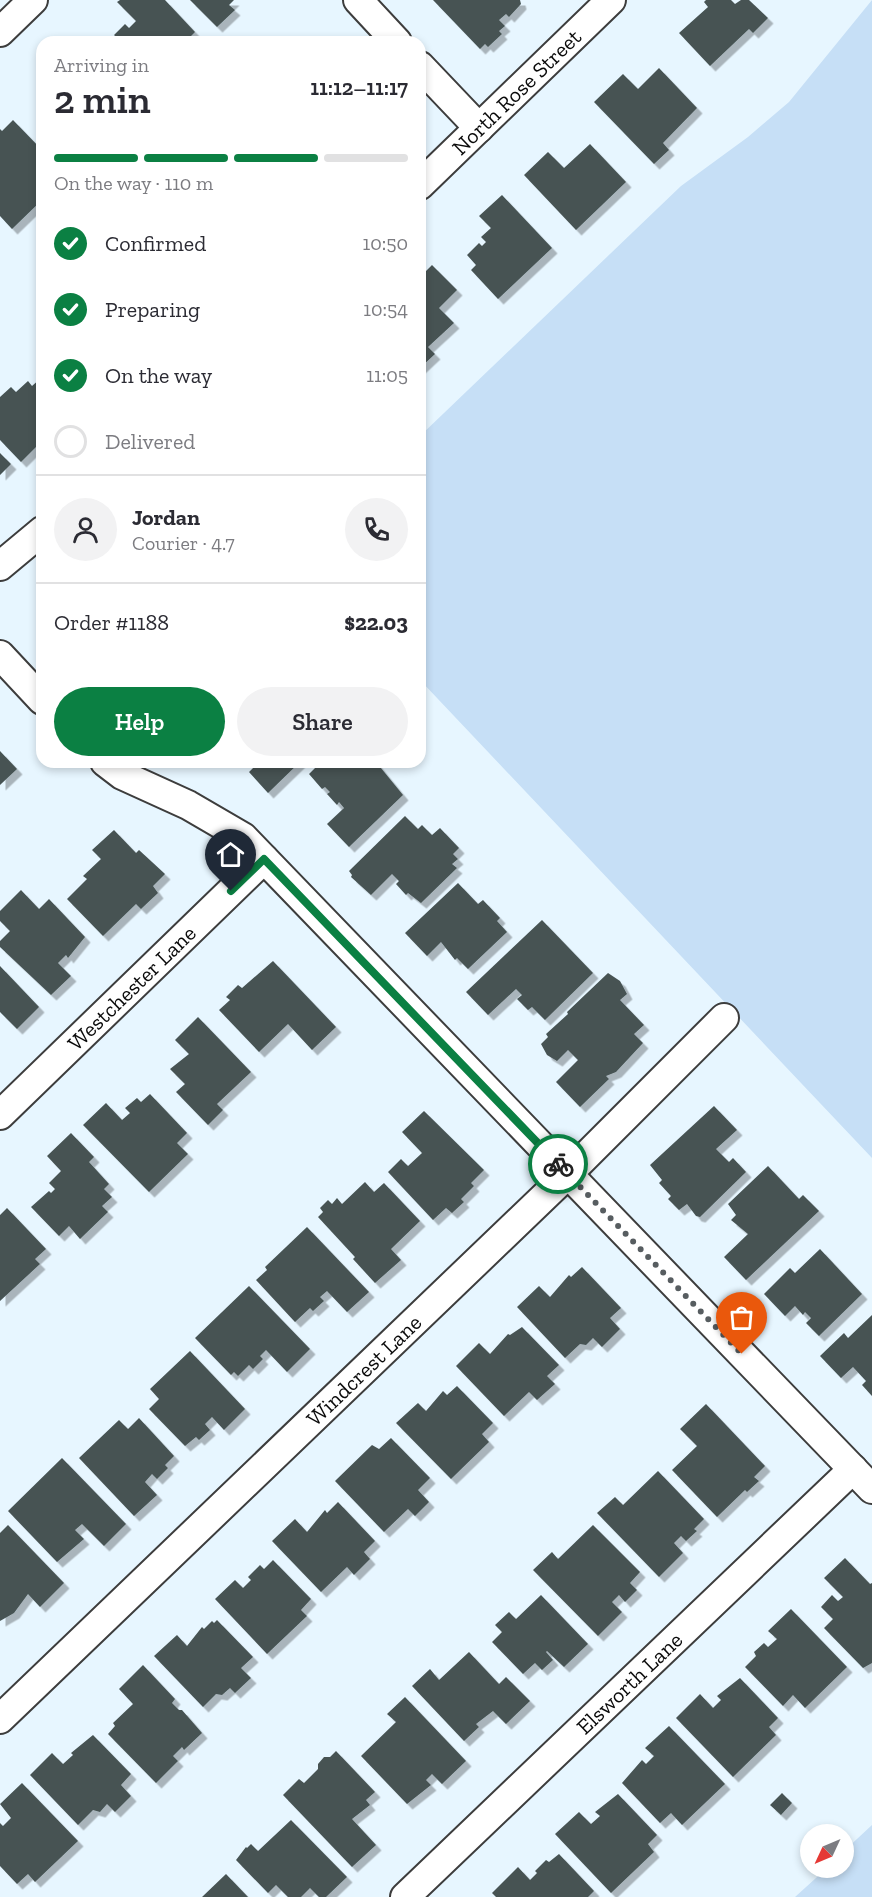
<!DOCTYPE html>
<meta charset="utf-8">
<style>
:root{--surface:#fff;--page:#f2f2f3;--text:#2b2b33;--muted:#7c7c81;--line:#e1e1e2;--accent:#0b8043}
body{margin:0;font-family:"Zilla Slab",serif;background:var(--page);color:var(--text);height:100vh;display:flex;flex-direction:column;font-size:22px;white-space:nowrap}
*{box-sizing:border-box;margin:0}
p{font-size:20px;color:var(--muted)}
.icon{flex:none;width:33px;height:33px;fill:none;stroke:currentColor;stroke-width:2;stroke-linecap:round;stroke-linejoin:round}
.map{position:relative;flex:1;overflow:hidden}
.details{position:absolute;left:36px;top:36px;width:390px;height:732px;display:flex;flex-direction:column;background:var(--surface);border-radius:18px;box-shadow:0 3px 9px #0003}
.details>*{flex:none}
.needle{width:39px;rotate:226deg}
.tools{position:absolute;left:800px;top:1824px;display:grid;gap:12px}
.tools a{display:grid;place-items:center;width:54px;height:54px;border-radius:50%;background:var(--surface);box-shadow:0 3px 9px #0003;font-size:30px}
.pin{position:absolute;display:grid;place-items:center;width:51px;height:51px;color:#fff;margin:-62px -26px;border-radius:50% 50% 50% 0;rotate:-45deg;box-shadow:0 0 6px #0007}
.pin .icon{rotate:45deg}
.courier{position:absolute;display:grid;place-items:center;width:60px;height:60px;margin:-30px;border:4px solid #0b8043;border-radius:50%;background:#fff;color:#222;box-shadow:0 2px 8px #0007}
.headline em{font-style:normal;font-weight:600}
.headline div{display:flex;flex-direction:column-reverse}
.headline{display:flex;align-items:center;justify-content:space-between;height:102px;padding:0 18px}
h1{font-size:39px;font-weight:600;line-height:45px}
.bar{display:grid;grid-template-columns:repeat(4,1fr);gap:9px 6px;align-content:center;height:72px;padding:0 18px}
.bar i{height:8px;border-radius:4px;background:var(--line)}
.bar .active{background:var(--accent)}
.bar p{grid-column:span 4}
.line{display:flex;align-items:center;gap:15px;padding:0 18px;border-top:2px solid var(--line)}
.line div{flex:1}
.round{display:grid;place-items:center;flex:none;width:63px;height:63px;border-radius:32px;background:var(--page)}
ol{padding:0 18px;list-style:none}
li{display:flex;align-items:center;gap:18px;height:66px}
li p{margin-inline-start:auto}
li .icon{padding:6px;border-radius:50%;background:var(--accent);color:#fff;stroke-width:4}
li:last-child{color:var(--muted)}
li i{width:33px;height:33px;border:3px solid var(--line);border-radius:50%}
.action{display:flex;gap:12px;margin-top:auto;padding:12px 18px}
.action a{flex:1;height:69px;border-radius:36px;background:var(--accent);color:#fff;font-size:24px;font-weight:600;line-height:69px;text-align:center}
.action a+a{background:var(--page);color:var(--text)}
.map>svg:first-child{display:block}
</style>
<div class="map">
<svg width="872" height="1897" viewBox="0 0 872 1897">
<defs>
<filter id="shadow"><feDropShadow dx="5.5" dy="5.5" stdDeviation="0" flood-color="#0004"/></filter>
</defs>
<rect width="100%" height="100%" fill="#e7f6ff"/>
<!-- farmland -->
<path fill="#c6dff6" d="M872,0v1158l-452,-478v-244l261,-250 67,-49 41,-35z
M872,1825v72h-77l32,-29h16v-16z"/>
<!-- building -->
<path fill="#465353" filter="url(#shadow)" d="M120,0h45l30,32 -10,10h-70l3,-3 -4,-4 11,-11 4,4 7,-7 -19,-19z
M190,0h44l-5,5 6,5 -18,17z
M433,0h87l1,4 -12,13 -3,-3 -7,6 6,6 -6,5 3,3 -14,13 -3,-3 -5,5z
M706,0h25l4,4 6,-4h8l19,18 -15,15 -4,-4 -39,37 -31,-33 29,-26 -4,-5z
M659,68l38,40 -34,35 6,7 -15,14 -60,-62 29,-28 15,15z
M13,120l29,30v50l-30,29 -12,-13v-87l2,2z
M590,144l36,38 -50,48 -52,-55 24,-23 16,16z
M502,195l50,53 -54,51 -27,-29 5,-5 -9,-10 12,-12 3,3 4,-4 -5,-5 10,-9 -12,-12z
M432,265l25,25 -18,18 15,15 -26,24 7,7 -15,14v-91z
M41,378l1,63 -21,21 -21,-22v-43l11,-10 5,5 12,-11 4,5z
M0,453l11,11 -11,11z
M0,751l17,18 -17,16z
M259,762h41l-32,31 -19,-21z
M321,762h55l27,33 -54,52 -22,-23 17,-16 -5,-6 -2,3 -10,-11 3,-2 -5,-5 -3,2 -13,-15z
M405,816l13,13 4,-4 10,10 8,-7 19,20 -6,6 5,5 -6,5 5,4 -36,35 -13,-10 -2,2 -10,-11 3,-3 -7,-7 -21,21 -20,-18 1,-2 -3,-4z
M114,830l22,23 3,-3 26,24 -12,12 5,7 -17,16 -5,-5 -33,32 -36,-37 20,-20 -4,-3 18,-17 -9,-9z
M458,883l20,21 5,-4 17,18 -3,3 10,11 -39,37 -11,-11 -2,2 -14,-18 -14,14 -22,-23z
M21,890l18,19 10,-10 36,38 -17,21 -2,-3 -8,8 13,13 -20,19 -51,-48v-6l10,-10 -10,-10v-10z
M542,920l51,53 -48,47 -13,-13 -4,3 -11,-11 5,-4 -6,-6 -28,26 -22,-23z
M273,961l63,66 -24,23 -24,-26 -29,28 -40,-42 11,-10 -4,-3 12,-12 4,3z
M0,966l39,41 -22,22 -17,-17z
M608,973l12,8 7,13 -7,6 24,25 -10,9 9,9 -27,29 -10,4 3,3 -29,28 -24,-25 22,-22 -10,-10 -11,11 -10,-6 -6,-11 7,-7 -2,-3 22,-20 -1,-2z
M198,1017l53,55 -34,32 6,6 -15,15 -32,-33 9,-8 -15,-15 19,-15 -14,-14z
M150,1094l37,39 -10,10 11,11 -39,38 -66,-67 23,-22 16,17 8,-7 -5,-5 12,-10 4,4z
M714,1106l23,24 -21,19 13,13 4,-4 13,14 -46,45 -4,-1 -9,-12 -8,6 -11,-11 3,-3 -12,-13 3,-3 -12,-15z
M424,1111l60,59 -13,13 3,3 -13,13 3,3 -12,11 -6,-5 -13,12 -45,-48 13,-13 7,7 14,-13 -20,-21z
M71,1133l23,24 -5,5 20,22 -5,5 8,8 -10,9 6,6 -28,27 -11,-13 -10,10 -28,-29 18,-16 2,2 4,-4 -6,-6 12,-12 -14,-15z
M768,1166l31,33 4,-4 16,16 -73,69 -22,-23 24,-23 -17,-14 5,-5 -8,-11z
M365,1182l9,10 10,-9 36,38 -29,28 10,11 -26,23 -22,-24 2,-2 -37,-40 5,-5 -3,-4 8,-8 4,4 5,-6 5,6z
M7,1208l39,41 -11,10 5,5 -40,37v-86z
M307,1227l62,65 -22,20 -20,-21 -7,6 4,4 -11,10 -3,-3 -15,14 -39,-42 11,-10 -2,-3z
M820,1249l42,45 -43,42 -13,-13 5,-5 -6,-6 -2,3 -8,-9 -10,10 -21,-22 26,-26 5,5z
M582,1267l39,41 -11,10 10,11 -18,18 -9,-9 -7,7 -6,-1 -15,14 -48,-51 22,-21 11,11 19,-22 2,2z
M249,1286l61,63 -23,23 -21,-22 -6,6 3,3 -10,10 -4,-4 -11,11 -4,-4 -3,3 -36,-37z
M872,1315v81l-10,-11 4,-4 -13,-14 -12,11 -21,-22 24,-23 4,5z
M522,1327l37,38 -12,11 8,8 -18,16 -8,-8 -25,24 -48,-50 23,-23 11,11 18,-20 2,1z
M190,1351l55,58 -21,21 -12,-13 -7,7 5,6 -11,10 -3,-3 -11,9 -36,-37 10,-10 -9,-10z
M457,1386l36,37 -11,11 7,8 -38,37 -55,-56 22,-20 8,8 17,-20 4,4z
M706,1404l59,62 -11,11 5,4 -12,11 -2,-2 -28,27 -45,-47 25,-24 -17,-17z
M139,1418l35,38 -9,9 3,3 -11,11 -5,-5 -7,8 12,13 -23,21 -55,-58 40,-38 9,9z
M391,1438l39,40 -12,12 11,12 -14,14 -7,-7 -24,23 -49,-51 37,-36 7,4z
M62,1458l64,66 -22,22 -22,-22 -7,6 9,9 -27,23 -49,-51z
M658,1471l46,48 -10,10 3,2 -11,10 -5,-5 -7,7 9,10 -24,24 -62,-64 18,-16 8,8z
M338,1502l37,39 -11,11 6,7 -16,16 -7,-8 -26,25 -49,-51 23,-22 12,13 18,-22 2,3z
M8,1525l56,58 -24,24 -12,-13 -14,19 -14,8v-88z
M593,1525l47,47 -10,11 7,7 -12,12 -6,-7 -7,7 10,10 -24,24 -65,-66 19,-18 6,7z
M845,1558l25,26 2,-1v80l-9,5 -39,-40 9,-9 -12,-12 11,-12 6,6 5,-4 -19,-19z
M273,1560l38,39 -10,11 6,6 -40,38 -52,-55 20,-19 8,8 8,-8 -3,-3 12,-12 4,4z
M541,1595l47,49 -24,23 -17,-16 -1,1 7,8 -11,10 -7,-7 -12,11 -31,-32 10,-10 -7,-7 14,-13 7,7z
M791,1609l56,58 -42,41 -12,-13 -10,11 -38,-39 11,-11 -2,-4 10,-9 4,4 9,-8 -9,-8z
M217,1620l36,37 -12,11 10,10 -16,15 -5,-5 -8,7 -6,-1 -13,13 -49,-51 23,-21 10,11 15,-19 2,2 8,-8 2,2z
M469,1652l30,32 7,-7 24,24 -24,23 -13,-13 -17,13 3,3 -15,14 -52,-55 18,-17 9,11z
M143,1665l32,34 -3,4 7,7h3l20,23 -18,17 -2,-3 -9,9 5,5 -22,22 -48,-49 7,-8 -2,-3 20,-19 -14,-15z
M740,1678l38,40 -9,9 7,8 -43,42 -57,-59 24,-24 13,14 8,-8 -4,-4z
M405,1697l61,64 -24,23 -10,-10 -6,6 5,5 -24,19 -46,-48 35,-34 -9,-8z
M669,1726l56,58 -43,41 -11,-12 -11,10 -38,-40 20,-23 4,4 8,-8 -9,-8z
M93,1735l38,39 -10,11 10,11 -16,16 -8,-8 -7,8 -7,-2 -15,15 -48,-50 22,-22 11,11 10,-9 -2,-2z
M336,1751l39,41 -9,8 4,5 -18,14 24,26 -24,22 -69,-72 16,-16 5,4 14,-14v-5l6,-7h6z
M22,1783l56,58 -43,41 -7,-8 -11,10 -17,-18v-43l3,3 8,-8 -11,-14z
M782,1793l10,10 -11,12 -11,-10z
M618,1794l39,41 -9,9 6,8 -43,41 -56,-59 24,-22 12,12 9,-8 -5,-4z
M291,1820l56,57 -21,20h-7l-9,-9 -9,9h-13l-12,-12 -8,8 -32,-33 10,-13 1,1 4,-4 7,7z
M559,1854l35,37 -6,6h-92l-4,-4 26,-26 12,13 7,-7 -2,-2 11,-11 3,2z
M226,1874l22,23h-46z"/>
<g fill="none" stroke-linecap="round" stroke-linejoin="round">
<defs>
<g id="minor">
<path d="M358,0l39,42"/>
<path d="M0,32l33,-32"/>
<path d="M420,66l59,62"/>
<path id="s1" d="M420,185l191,-185"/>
<path d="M0,566l42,-35"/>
<path d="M0,655l42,45"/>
<path d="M105,762l17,13 66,30 55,32 629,652"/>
<path id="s2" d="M0,1115l264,-256"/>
<path id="s3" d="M0,1719l568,-545 156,-156"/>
<path id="s4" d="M405,1897l448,-428"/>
</g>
</defs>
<!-- minor casing -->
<use href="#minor" stroke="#3d3d3d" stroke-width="32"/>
<!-- minor -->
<use href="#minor" stroke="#fff" stroke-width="28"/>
</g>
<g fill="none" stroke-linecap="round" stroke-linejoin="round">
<!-- done -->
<path stroke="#575d60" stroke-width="6" stroke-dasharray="0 10.8" d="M558,1164l184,190"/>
<!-- route -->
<path stroke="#0b8043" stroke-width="8" d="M231,891l33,-32 294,305"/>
</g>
<g text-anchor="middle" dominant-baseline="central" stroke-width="6" stroke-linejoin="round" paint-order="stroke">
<!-- street labels -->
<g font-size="22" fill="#0a0a0a" stroke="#fff">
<text stroke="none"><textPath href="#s1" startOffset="134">North Rose Street</textPath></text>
<text stroke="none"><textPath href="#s2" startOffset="183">Westchester Lane</textPath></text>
<text stroke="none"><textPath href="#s3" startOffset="504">Windcrest Lane</textPath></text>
<text stroke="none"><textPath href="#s4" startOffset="310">Elsworth Lane</textPath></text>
</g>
</g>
</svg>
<div class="tools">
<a><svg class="needle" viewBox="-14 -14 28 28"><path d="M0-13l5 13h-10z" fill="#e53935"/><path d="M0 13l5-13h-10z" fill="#7c7c81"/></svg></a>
</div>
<div class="pin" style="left:742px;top:1354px;background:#ea580c"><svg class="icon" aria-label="bag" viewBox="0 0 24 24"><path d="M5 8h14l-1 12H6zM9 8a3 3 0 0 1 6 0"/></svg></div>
<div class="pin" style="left:231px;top:891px;background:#1f2937"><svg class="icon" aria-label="home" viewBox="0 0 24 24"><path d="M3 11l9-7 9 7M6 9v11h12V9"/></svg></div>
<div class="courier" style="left:558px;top:1164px"><svg class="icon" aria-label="bike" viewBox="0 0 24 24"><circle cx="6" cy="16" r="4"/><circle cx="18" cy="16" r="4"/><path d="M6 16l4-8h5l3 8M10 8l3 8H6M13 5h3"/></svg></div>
<section class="details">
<div class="headline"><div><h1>2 min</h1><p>Arriving in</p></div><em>11:12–11:17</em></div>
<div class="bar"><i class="active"></i><i class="active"></i><i class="active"></i><i></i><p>On the way · 110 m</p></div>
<ol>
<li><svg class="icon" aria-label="check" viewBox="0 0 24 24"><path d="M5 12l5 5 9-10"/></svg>Confirmed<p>10:50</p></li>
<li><svg class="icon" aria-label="check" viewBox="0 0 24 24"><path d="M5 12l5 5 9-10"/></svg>Preparing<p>10:54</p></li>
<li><svg class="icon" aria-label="check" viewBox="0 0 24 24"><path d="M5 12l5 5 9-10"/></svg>On the way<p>11:05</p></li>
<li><i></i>Delivered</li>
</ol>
<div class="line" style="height:108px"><a class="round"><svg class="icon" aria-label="person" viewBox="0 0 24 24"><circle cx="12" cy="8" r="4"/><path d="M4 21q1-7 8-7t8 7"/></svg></a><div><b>Jordan</b><p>Courier · 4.7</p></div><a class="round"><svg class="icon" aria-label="phone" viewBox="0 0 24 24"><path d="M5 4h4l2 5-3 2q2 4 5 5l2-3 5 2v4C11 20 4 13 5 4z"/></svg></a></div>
<div class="line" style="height:78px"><div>Order #1188</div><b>$22.03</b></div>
<div class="action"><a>Help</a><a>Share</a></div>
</section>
</div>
